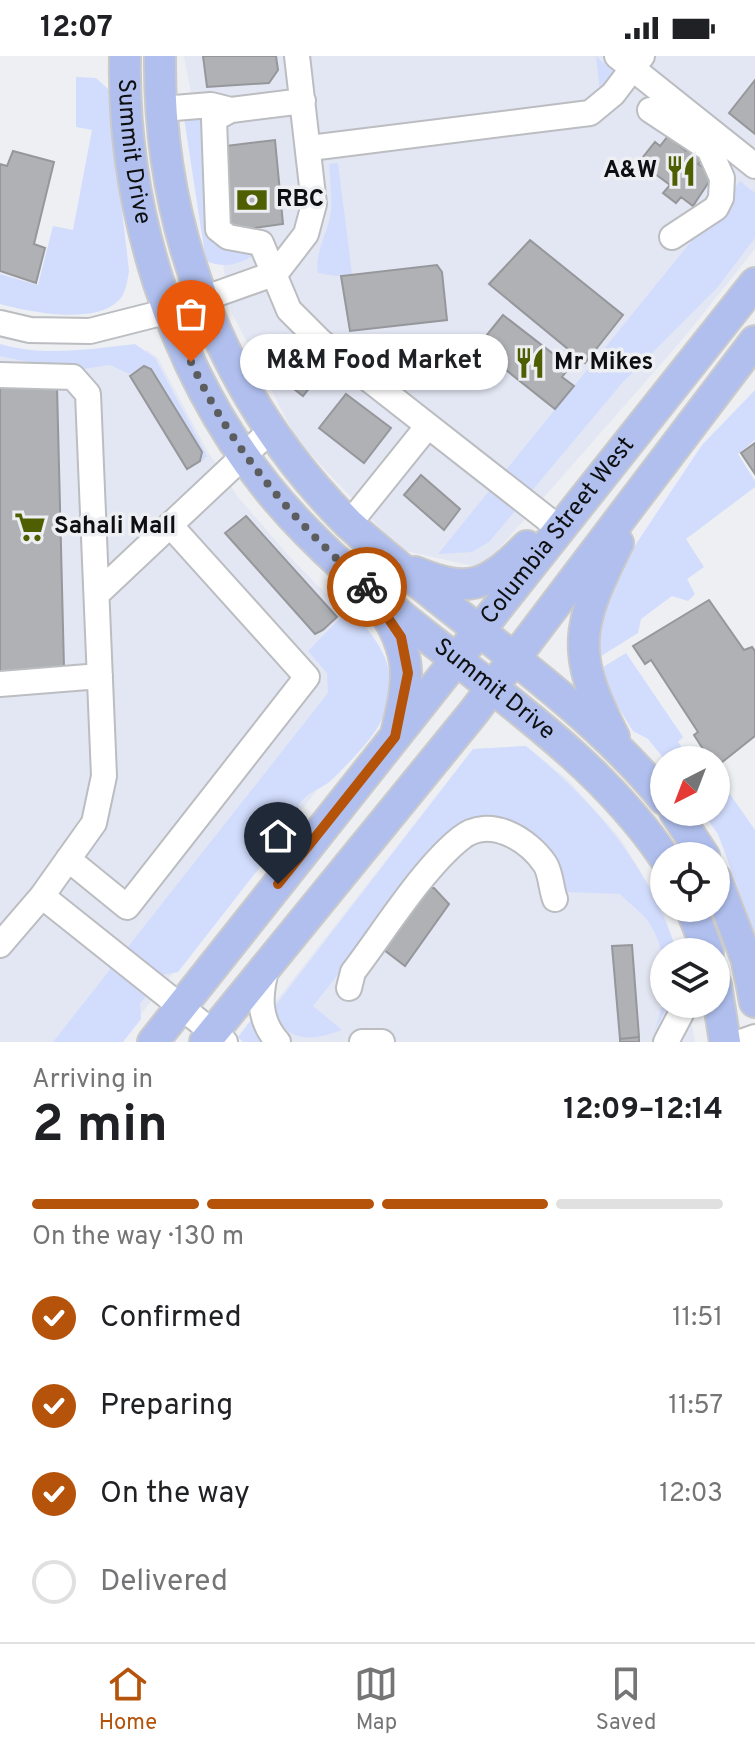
<!DOCTYPE html>
<meta charset="utf-8">
<style>
:root{--surface:#fff;--page:#f2f2f2;--text:#202124;--muted:#757577;--line:#e0e0e0;--accent:#b45309}
body{margin:0;font-family:Overpass,sans-serif;background:var(--page);color:var(--text);height:100vh;display:flex;flex-direction:column;font-size:30px;white-space:nowrap}
*{box-sizing:border-box;margin:0}
p{font-size:26px;color:var(--muted)}
.icon{flex:none;width:44px;height:44px;fill:none;stroke:currentColor;stroke-width:2;stroke-linecap:round;stroke-linejoin:round}
.map{position:relative;height:986px;overflow:hidden}
.panel{display:flex;flex-direction:column;background:var(--surface);flex:1}
.panel>*{flex:none}
.needle{width:52px;rotate:222deg}
.tools{position:absolute;left:650px;top:690px;display:grid;gap:16px}
.tools a{display:grid;place-items:center;width:80px;height:80px;border-radius:50%;background:var(--surface);box-shadow:0 2px 6px #0004;font-size:40px}
.pin{position:absolute;display:grid;place-items:center;width:68px;height:68px;color:#fff;margin:-82px -34px;border-radius:50% 50% 50% 0;rotate:-45deg;box-shadow:0 0 8px #0007}
.pin .icon{rotate:45deg}
.courier{position:absolute;display:grid;place-items:center;width:80px;height:80px;margin:-40px;border:6px solid #b45309;border-radius:50%;background:#fff;color:#222;box-shadow:0 2px 10px #0007}
.bubble{position:absolute;height:56px;border-radius:28px;background:var(--surface);box-shadow:0 2px 6px #0004;font-size:26px;font-weight:700;line-height:56px;text-align:center}
.headline em{font-style:normal;font-weight:700}
.headline div{display:flex;flex-direction:column-reverse}
.headline{display:flex;align-items:center;justify-content:space-between;height:136px;padding:0 32px}
h1{font-size:52px;font-weight:700;line-height:60px}
.bar{display:grid;grid-template-columns:repeat(4,1fr);gap:12px 8px;align-content:center;height:96px;padding:0 32px}
.bar i{height:10px;border-radius:6px;background:var(--line)}
.bar .active{background:var(--accent)}
.bar p{grid-column:span 4}
ol{padding:0 32px;list-style:none}
li{display:flex;align-items:center;gap:24px;height:88px}
li p{margin-inline-start:auto}
li .icon{padding:8px;border-radius:50%;background:var(--accent);color:#fff;stroke-width:4}
li:last-child{color:var(--muted)}
li i{width:44px;height:44px;border:4px solid var(--line);border-radius:50%}
.status{display:flex;justify-content:space-between;align-items:center;height:56px;padding:0 40px;background:var(--surface);direction:ltr}
.status svg{height:22px;fill:currentColor}
.menu{display:flex;justify-content:space-around;align-items:center;height:112px;border-top:2px solid var(--line);background:var(--surface);font-size:22px;color:var(--muted)}
.menu a{display:grid;justify-items:center;gap:4px}
.menu .active{color:var(--accent)}
.map>svg:first-child{display:block}
</style>
<div class="status"><b>12:07</b><svg viewBox="0 0 49 12"><path d="M0 12V9h3v3zM5 12V6h3v6zM10 12V3h3v9zM15 12V0h3v12zM26 1h20v11H26zM47 4h2v5h-2z"/></svg></div>
<div class="map">
<svg width="755" height="986" viewBox="0 0 755 986">
<rect width="100%" height="100%" fill="#edeff3"/>
<!-- built -->
<path fill="#e3e7f3" d="M184,0h571v193l-73,91 -200,228 -81,-18 -104,-110 -65,-127z
M147,294l11,8 50,94 30,45 49,57 87,89 -41,127 -214,272h-119v-691l115,6z
M526,690l42,34 52,58 42,69 15,45h-13v52h24l7,38h-451l229,-293z"/>
<!-- green -->
<path fill="#d2ddfd" d="M596,0l19,17 -15,20z
M76,21l20,1 12,11 21,182c-2,11 -3,23 -11,30 -24,24 -89,11 -118,3v-30l38,11 15,-59 20,4 19,-100 -16,-3z
M200,58l11,81 -3,34 7,16 31,1 12,7c-18,11 -32,16 -52,8l-22,-143z
M338,107l14,111 -16,2 -18,-3c-4,-22 11,-41 13,-63 1,-15 -1,-31 -2,-46z
M740,125l15,12v45l-38,50 -94,94 -134,160 -17,10 -34,2z
M0,288c43,13 91,5 135,0l20,14 52,98 -5,6v-11l-50,-83 -8,-2 -15,8 -19,-9 -40,6 -70,-15z
M755,334v50l-17,14 17,27v6l-69,52 18,28 -17,12 8,15 -7,7 -16,-5 -31,23 -3,14 -40,25 -4,-19 16,-48 20,-38 72,-108z
M349,553c52,52 58,93 5,148 -8,8 -17,19 -26,26 -13,9 -16,6 -29,21v13l-121,155 -16,3 -22,29 1,15 -18,23h-70l275,-349 -1,-20 -19,-22z
M626,597l57,84 -5,5 13,18h-26l-17,-21 -15,-8 -35,-56 5,-8z
M526,690c70,58 122,118 151,206h-13v52h5l-15,28c12,-32 16,-75 -3,-106 -6,-12 -22,-22 -31,-32l-53,-2 -21,-39 -51,-31h-36l-146,184 29,24c-33,12 -55,12 -70,-20l201,-261z
M716,718l39,56v105l-37,-101 -16,-22h14z
M254,960l12,26h-23l-5,-5z"/>
<!-- building -->
<path fill="#afb1b5" stroke="#96979b" stroke-width="2" d="M203,0h73l2,14 -9,13 -62,4z
M755,24v54l-26,-21z
M668,80l18,15 9,-11 13,12 -10,12 16,10 -21,32 -12,-9 -5,6 -13,-10 7,-8 -31,-23 16,-20 5,4z
M275,84l8,84 -57,8 -9,-85z
M13,95l41,11 -20,82 11,4 -9,35 -36,-12v-107l7,2z
M530,184l93,75 -38,48 -96,-79z
M437,209l5,7 5,48 -97,11 -9,-55z
M503,259l67,52 -8,10 12,9 -19,23 -78,-62z
M299,281l31,25 -27,34 -32,-25z
M144,310l7,3 51,83 -2,9 -13,8 -57,-93z
M0,329l57,1 7,282 -64,5z
M346,338l45,34 -27,35 -45,-35z
M755,387v31l-14,-21z
M421,419l39,34 -16,21 -40,-35z
M246,460l91,101 -14,13 -8,4 -90,-101z
M709,544l35,50 8,-3 3,4v85l-39,31v-7h-6l-16,-25 4,-3 -47,-72 -6,4 -12,-18z
M430,832h4l15,16 -44,62 -26,-20z
M632,889l7,92 -19,2 -8,-93z
M639,981v5h-19v-3z"/>
<g fill="none" stroke-linecap="round" stroke-linejoin="round">
<defs>
<path id="minor" d="M617,0l138,110
M303,45l-72,9 -17,9 4,110 10,8 33,6 28,67 31,31 231,181
M162,53l49,-4 20,5
M650,54l59,39 13,29 -1,20 -5,10 -44,29
M310,92l280,-35 23,-19 29,-38
M0,267l30,7 60,1 79,-20 107,-38 30,-39 8,-30 -17,-148
M0,319l73,2 15,17 16,382 -10,47 -52,73 -42,49
M349,468l78,-97
M97,538l173,-163
M0,628l100,-8
M68,803l59,48 180,-230 -137,-152
M42,840l183,146
M267,911c-8,28 -9,53 11,75
M349,932l4,-16c30,-39 70,-104 108,-134 28,-23 67,1 84,26 6,9 6,25 10,35
M362,986h20
M666,986l20,-38
M741,986l14,-5"/>
<g id="major">
<path id="s1" d="M125,0c-3,151 46,311 141,430 47,59 109,110 169,157 81,64 170,127 229,214"/>
<path d="M160,0c-2,177 64,343 189,468 100,91 230,171 315,275"/>
<path d="M415,516c54,22 71,15 112,-26"/>
<path d="M383,553c29,45 27,71 14,121"/>
<path d="M614,681c-44,-85 -38,-110 4,-194"/>
<path d="M675,756l29,44"/>
<path d="M716,823l31,81 8,42"/>
<path d="M691,852l17,44"/>
<path d="M716,929l9,57"/>
<path id="s2" d="M153,986l602,-759"/>
<path d="M205,986l268,-329 282,-372"/>
</g>
</defs>
<!-- minor casing -->
<use href="#minor" stroke="#bbbdc1" stroke-width="28"/>
<!-- major casing -->
<use href="#major" stroke="#cacaca" stroke-width="34"/>
<!-- minor -->
<use href="#minor" stroke="#fff" stroke-width="24"/>
<!-- major -->
<use href="#major" stroke="#b0bfee" stroke-width="30"/>
</g>
<g fill="none" stroke-linecap="round" stroke-linejoin="round">
<!-- done -->
<path stroke="#5c5d5f" stroke-width="8" stroke-dasharray="0 14.4" d="M191,306c42,90 103,159 176,225"/>
<!-- route -->
<path stroke="#b45309" stroke-width="10" d="M278,828l117,-147 13,-64 -7,-36 -34,-50"/>
</g>
<!-- icons -->
<defs>
<symbol id="restaurant-bare" viewBox="-9 -9 18 18"><path d="M-5-6h1v4h1v-4h1v4h1v-4h1v5L-1.5 .5V6h-2V.5L-5-1ZM5-6V6H3V1.5H1.5Q1.5-4 5-6Z" fill="#4f5e00" stroke="#edeff3" stroke-width="2.5" paint-order="stroke"/></symbol>
<symbol id="bank-bare" viewBox="-9 -9 18 18"><path d="M-6-4H6V4H-6ZM0-2.3a2.3 2.3 0 1 0 0 4.6a2.3 2.3 0 1 0 0-4.6Z" fill="#4f5e00" stroke="#edeff3" stroke-width="2.5" paint-order="stroke"/></symbol>
<symbol id="supermarket-bare" viewBox="-9 -9 18 18"><path d="M-6-5.5h2.5l.6 2H6L4.5 2H-2.5L-4.4-4H-6ZM-1.5 3.2a1.3 1.3 0 1 0 .1 0ZM3 3.2a1.3 1.3 0 1 0 .1 0Z" fill="#4f5e00" stroke="#edeff3" stroke-width="2.5" paint-order="stroke"/></symbol>
</defs>
<g fill-rule="evenodd">
<use href="#restaurant-bare" x="659" y="93" width="44" height="44"/>
<use href="#bank-bare" x="230" y="122" width="44" height="44"/>
<use href="#restaurant-bare" x="508" y="285" width="44" height="44"/>
<use href="#supermarket-bare" x="8" y="449" width="44" height="44"/>
</g>
<g text-anchor="middle" dominant-baseline="central" stroke-width="7" stroke-linejoin="round" paint-order="stroke">
<!-- street labels -->
<g font-size="24" fill="#0e0f10" stroke="#edeff3">
<text stroke="none"><textPath href="#s1" startOffset="96">Summit Drive</textPath></text>
<text stroke="none"><textPath href="#s2" startOffset="652">Columbia Street West</textPath></text>
<text stroke="none"><textPath href="#s1" startOffset="768">Summit Drive</textPath></text>
</g>
<!-- poi labels -->
<g font-size="24" font-weight="bold" fill="#0e0f10" stroke="#edeff3" text-anchor="start">
<text x="657" y="115" text-anchor="end">A&amp;W</text>
<text x="276" y="144">RBC</text>
<text x="554" y="307">Mr Mikes</text>
<text x="54" y="471">Sahali Mall</text>
</g>
</g>
</svg>
<div class="tools">
<a><svg class="needle" viewBox="-14 -14 28 28"><path d="M0-13l5 13h-10z" fill="#e53935"/><path d="M0 13l5-13h-10z" fill="#757577"/></svg></a>
<a><svg class="icon" aria-label="locate" viewBox="0 0 24 24"><circle cx="12" cy="12" r="6"/><path d="M12 2v4M12 18v4M2 12h4M18 12h4"/></svg></a>
<a><svg class="icon" aria-label="layers" viewBox="0 0 24 24"><path d="M12 4l9 5-9 5-9-5zM3 14l9 5 9-5"/></svg></a>
</div>
<div class="pin" style="left:191px;top:306px;background:#ea580c"><svg class="icon" aria-label="bag" viewBox="0 0 24 24"><path d="M5 8h14l-1 12H6zM9 8a3 3 0 0 1 6 0"/></svg></div>
<div class="pin" style="left:278px;top:828px;background:#1f2937"><svg class="icon" aria-label="home" viewBox="0 0 24 24"><path d="M3 11l9-7 9 7M6 9v11h12V9"/></svg></div>
<div class="courier" style="left:367px;top:531px"><svg class="icon" aria-label="bike" viewBox="0 0 24 24"><circle cx="6" cy="16" r="4"/><circle cx="18" cy="16" r="4"/><path d="M6 16l4-8h5l3 8M10 8l3 8H6M13 5h3"/></svg></div>
<div class="bubble" style="left:240px;top:278px;width:268px">M&amp;M Food Market</div>
</div>
<section class="panel">
<div class="headline"><div><h1>2 min</h1><p>Arriving in</p></div><em>12:09–12:14</em></div>
<div class="bar"><i class="active"></i><i class="active"></i><i class="active"></i><i></i><p>On the way · 130 m</p></div>
<ol>
<li><svg class="icon" aria-label="check" viewBox="0 0 24 24"><path d="M5 12l5 5 9-10"/></svg>Confirmed<p>11:51</p></li>
<li><svg class="icon" aria-label="check" viewBox="0 0 24 24"><path d="M5 12l5 5 9-10"/></svg>Preparing<p>11:57</p></li>
<li><svg class="icon" aria-label="check" viewBox="0 0 24 24"><path d="M5 12l5 5 9-10"/></svg>On the way<p>12:03</p></li>
<li><i></i>Delivered</li>
</ol>
</section>
<nav class="menu">
<a class="active"><svg class="icon" aria-label="home" viewBox="0 0 24 24"><path d="M3 11l9-7 9 7M6 9v11h12V9"/></svg>Home</a>
<a><svg class="icon" aria-label="map" viewBox="0 0 24 24"><path d="M3 6l6-2 6 2 6-2v14l-6 2-6-2-6 2zM9 4v14M15 6v14"/></svg>Map</a>
<a><svg class="icon" aria-label="saved" viewBox="0 0 24 24"><path d="M7 4h10v16l-5-4-5 4z"/></svg>Saved</a>
</nav>
